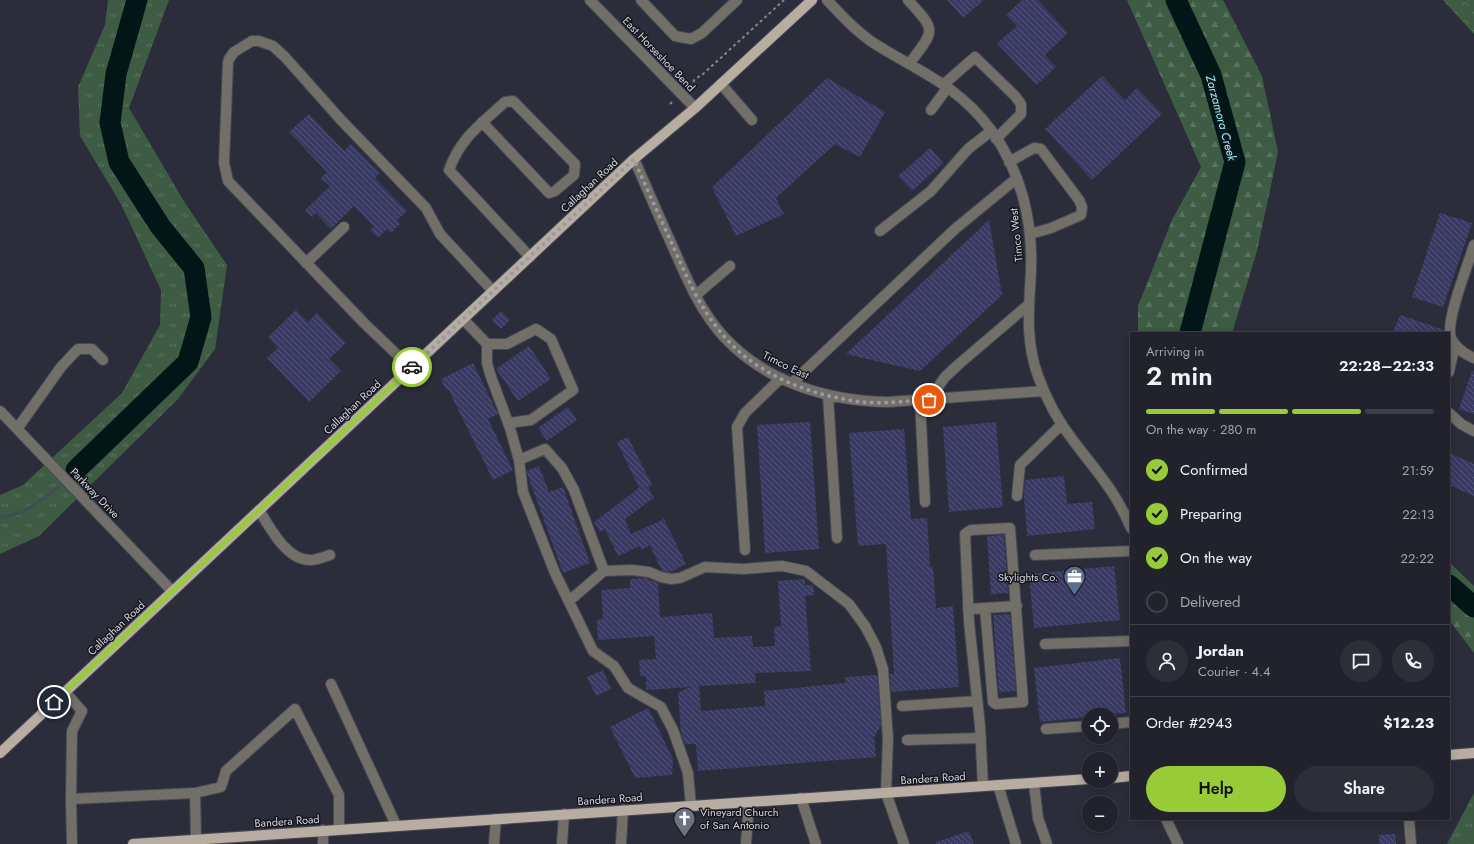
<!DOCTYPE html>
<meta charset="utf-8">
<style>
:root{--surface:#21222c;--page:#2d2f38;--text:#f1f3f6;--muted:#a2a4a9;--line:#3e3f48;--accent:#97cc38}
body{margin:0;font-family:Jost,sans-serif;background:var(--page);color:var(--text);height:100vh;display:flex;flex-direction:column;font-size:15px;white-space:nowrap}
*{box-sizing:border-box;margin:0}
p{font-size:13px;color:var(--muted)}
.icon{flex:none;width:22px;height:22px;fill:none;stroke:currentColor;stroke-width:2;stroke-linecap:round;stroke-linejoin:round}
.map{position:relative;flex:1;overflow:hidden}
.drawer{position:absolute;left:1130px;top:332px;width:320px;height:488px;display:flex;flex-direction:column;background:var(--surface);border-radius:0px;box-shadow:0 2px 10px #0003,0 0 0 1px var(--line)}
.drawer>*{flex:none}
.controls{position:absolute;left:1082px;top:708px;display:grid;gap:8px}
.controls a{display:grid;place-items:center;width:36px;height:36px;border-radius:50%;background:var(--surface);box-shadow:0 2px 10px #0003,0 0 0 1px var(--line);font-size:20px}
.pin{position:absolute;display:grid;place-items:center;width:34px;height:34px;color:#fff;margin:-17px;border:2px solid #fff;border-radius:50%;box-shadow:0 1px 4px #0007}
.courier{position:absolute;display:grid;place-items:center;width:40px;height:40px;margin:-20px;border:3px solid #97cc38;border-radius:50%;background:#fff;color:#222;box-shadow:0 1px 5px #0007}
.summary em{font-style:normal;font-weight:600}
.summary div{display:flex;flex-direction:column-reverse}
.summary{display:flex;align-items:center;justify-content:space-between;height:68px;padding:0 16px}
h1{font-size:26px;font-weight:600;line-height:30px}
.bar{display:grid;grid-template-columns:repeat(4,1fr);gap:6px 4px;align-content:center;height:48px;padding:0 16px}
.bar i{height:5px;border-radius:3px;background:var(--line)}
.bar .on{background:var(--accent)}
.bar p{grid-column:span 4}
.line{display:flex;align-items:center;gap:10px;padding:0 16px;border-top:1px solid var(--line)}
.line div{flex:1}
.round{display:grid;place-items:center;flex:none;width:42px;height:42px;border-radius:21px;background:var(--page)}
ol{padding:0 16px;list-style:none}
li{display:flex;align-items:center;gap:12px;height:44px}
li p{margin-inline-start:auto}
li .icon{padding:4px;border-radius:50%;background:var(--accent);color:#111;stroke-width:4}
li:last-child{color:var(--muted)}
li i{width:22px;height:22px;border:2px solid var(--line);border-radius:50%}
.cta{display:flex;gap:8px;margin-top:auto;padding:8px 16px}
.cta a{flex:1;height:46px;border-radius:24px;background:var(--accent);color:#111;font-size:16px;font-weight:600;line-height:46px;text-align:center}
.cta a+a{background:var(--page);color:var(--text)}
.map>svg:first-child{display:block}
</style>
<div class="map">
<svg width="1474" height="844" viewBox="0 0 1474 844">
<defs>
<pattern id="grass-tufts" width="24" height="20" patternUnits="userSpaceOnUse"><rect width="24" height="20" fill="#3e5c44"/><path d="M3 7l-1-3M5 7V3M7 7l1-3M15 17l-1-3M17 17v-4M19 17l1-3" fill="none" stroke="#59725f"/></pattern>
<pattern id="forest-firs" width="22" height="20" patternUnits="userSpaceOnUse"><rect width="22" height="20" fill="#3e5c44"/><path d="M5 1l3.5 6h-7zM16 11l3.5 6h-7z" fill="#59725f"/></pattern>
<pattern id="park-crowns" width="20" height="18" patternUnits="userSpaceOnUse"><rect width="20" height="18" fill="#3e5c44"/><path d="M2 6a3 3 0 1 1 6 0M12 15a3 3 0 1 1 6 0" fill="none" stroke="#59725f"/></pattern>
<pattern id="building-back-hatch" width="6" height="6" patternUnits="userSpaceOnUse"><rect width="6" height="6" fill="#393a63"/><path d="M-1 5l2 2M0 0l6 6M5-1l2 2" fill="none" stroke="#555679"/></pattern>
</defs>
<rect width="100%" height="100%" fill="#2c2d3b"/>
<!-- grass -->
<path fill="url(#grass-tufts)" d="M108,0h61l-40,108 56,95 42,62 -12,84 -37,50 -139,137 -39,18v-59l23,-10 99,-92 38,-68 1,-35 -40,-86 -41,-68 -2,-49 27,-62z
M1474,793v51h-27z"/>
<!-- forest -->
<path fill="url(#forest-firs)" d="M1127,0h96l39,76 16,76 -21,99 -25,82h-94v-27l34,-86 29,-53z
M1449,562l25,24v67l-25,-33z"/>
<!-- park -->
<path fill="url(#park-crowns)" d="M1443,0h31v34z"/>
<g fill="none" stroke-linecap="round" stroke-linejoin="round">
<!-- stream -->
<path stroke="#414f53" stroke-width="3.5" d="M0,517c22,0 42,-17 58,-30"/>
<!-- river -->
<path stroke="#021617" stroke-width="21" d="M1176,0l35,75 24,87 -45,171
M76,470l112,-108 13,-45 -7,-49 -34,-42 -41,-64 -9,-39 6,-49 21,-74
M1449,585l25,22"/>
</g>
<!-- building -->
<path fill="url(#building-back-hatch)" d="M947,0h37l-21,18z
M1022,0h16l30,33 -23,22 11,12 -20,18 -39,-42 20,-17 -11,-11z
M1102,76l23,24 12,-12 25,26 -70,66 -47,-51z
M827,78l58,34 -25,45 -25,-13 -59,54 8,16 -48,22 -24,-49z
M309,114l35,37 7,-7 29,29 -5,5 32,33 -10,9 3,4 -9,9 -4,-4 -9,9 -8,-8 4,-3 -20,-21 -23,23 -15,-16 -4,4 -7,-7 25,-24 -9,-8 6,-6 -38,-40z
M930,148l13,15 -31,28 -14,-15z
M1440,213l32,10 -29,84 -31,-10z
M989,220l13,75 -82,76 -74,-17z
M296,310l12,12 9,-9 29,30 -17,16 12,12 -32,31 -42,-44 11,-10 -10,-11z
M501,311l9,9 -9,9 -9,-9z
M1400,315l44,15v3h-51z
M529,346l22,33 -33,22 -22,-32z
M473,363l25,51 -10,5 25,51 -20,10 -45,-91 -2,1 -5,-11z
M1472,371h2v43l-15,-5z
M568,407l9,13 -30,21 -9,-13z
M810,422l9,127 -54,4 -8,-128z
M996,422l7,85 -54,5 -6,-85z
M904,429l7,90 16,-1 3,49h3l3,41 17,-2 6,81 -68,5 -1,-18h4l-8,-130 -28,2 -9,-113z
M628,437l24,48 -4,2 6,11 -29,21 6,15 33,-15 22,45 -16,8 -8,-1 -12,-26 -9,5 -1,-4 -22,10 -13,-27 -5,3 -6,-10 45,-34 -22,-46z
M1449,453l25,11v32l-25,-11z
M539,466l10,26 14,-5 27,76 -27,10 -36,-100v-2z
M1064,476l3,28 25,-2 3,27 -68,7 -3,-40 1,-16z
M1004,535l4,58 -17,1 -4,-58z
M1114,566l6,54 -86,8 -5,-54z
M646,578l12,5 2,34 52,-4 2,25 38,-2 1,11 22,-1 -1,-19 7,-1 -3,-45 27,-2v6h8l1,10 -9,1 6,75 -56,2 1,10 -57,3 2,25 64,-5 -1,-15 81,-8v-6l32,-2 4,51 -7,11 2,20 -178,14 -2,-27h-11l-4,-10 -3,-41 12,-6 -44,3v-14h-6l-1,-16 17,-1 -2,-23 -56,4 -1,-20 6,-1 -2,-29 29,-2v-9z
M1010,614l6,77 -17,1 -6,-77z
M1120,658l6,55 -37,2v2l-49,5 -6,-54z
M603,670l8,19 -15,7 -9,-19z
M648,708l25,51 -1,16 -37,3 -25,-51z
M969,831l5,13h-38v-2z
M1395,834l1,10h-17v-9z"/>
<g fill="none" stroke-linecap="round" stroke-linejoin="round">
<defs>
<path id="minor" d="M590,0l105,108
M641,0l34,36 16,3 11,-6 35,-33
M827,0c14,15 28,30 45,42 45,29 85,42 119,88 30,41 42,91 40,141 -2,37 -6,69 7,105 8,22 20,45 34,63 24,32 43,51 59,89
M908,0c29,32 27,29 2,63
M721,84l31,36
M944,84l31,-27 40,39 6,8v10l-25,25
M931,110l17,-23
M482,122l67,71 6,-2 19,-16 1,-11 -62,-63 -8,1c-25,23 -44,35 -56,68l81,87
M634,159c13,29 25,58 38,86 14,32 28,66 52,92 42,45 103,64 164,65l156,-11
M1009,162l25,-14 7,1 38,51 3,7 -1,8 -30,13 -21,6
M880,231l51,-40 37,-42 23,-18
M1474,245c-6,20 -25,67 -24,87 0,12 14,22 24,26
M306,263l38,-36
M696,295l34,-29
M463,319l24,25v19l3,11 20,54 9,32 4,32 32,81 38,78 21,15 14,22 33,19 12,23 15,43 3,33
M487,344h20l29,-15 15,10 22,51 -42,30 -23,3
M411,368l-47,-45 -136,-142 -4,-18 4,-100 1,-4 5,-7 18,-11h7l14,5 12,11 56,63 85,88 14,26 53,57
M1449,372l6,-28
M792,383l163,-154 62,-51
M828,396l9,142
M920,400l5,102
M929,400l16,-23 14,-13 69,-59
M0,411l172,180
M1449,413l12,11 13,7
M17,429l44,-62 17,-18h14l11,11
M519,460l26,-11 17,19 12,22 30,81 -35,30
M1017,496l3,-31 42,-41
M259,510c11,18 28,51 52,50 6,0 13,-3 19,-5
M745,550l-8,-123 8,-14 36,-35
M1035,555l96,-4
M604,571l28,-1 17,2 12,5 10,2 9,-1 25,-11 38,2 39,-3 24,5 43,33 16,22 11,21 7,22 5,69 -2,55 18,51
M968,609l49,-3
M1045,644l86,-3
M331,684l65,141
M65,692l17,19 -10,20 -1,68 124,-6 26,-6 5,-16 69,-62 44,86v34
M902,706l75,-5
M1111,724l20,-2
M1046,729l43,-3
M907,740l74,-2
M1034,783l4,35 9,26
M998,785l18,59
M983,786l-3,-60 -11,-104 -4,-88 6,-4 39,-2 13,174 -27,2 -3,-2 -8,-94
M195,793l1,46
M801,798l15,46
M71,799l1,45
M1166,819l12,25
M1409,819l2,25
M323,844v-14
M494,844l2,-25
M562,844l2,-30
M621,844l2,-34
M746,844l3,-42"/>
<path id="major" d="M0,753l634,-594 61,-51 117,-108
M1449,755l25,-2
M1111,778l20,-2
M133,844l956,-65"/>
</defs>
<!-- minor casing -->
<use href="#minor" stroke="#474855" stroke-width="12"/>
<!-- major casing -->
<use href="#major" stroke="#474855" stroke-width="12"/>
<!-- path -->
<path stroke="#858691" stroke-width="2" stroke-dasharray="3 3" stroke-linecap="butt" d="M690,87l5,-8 7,-4 82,-75
M670,104l4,-4"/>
<!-- minor -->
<use href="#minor" stroke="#726e68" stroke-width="10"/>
<!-- major -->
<use href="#major" stroke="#b7aea1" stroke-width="10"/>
</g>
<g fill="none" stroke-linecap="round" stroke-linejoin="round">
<!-- done -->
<path stroke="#999aa5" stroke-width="4" stroke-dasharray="0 7.2" d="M412,367l222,-208c11,26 23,52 35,78 15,34 29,69 54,98 33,40 89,61 139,67 22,2 45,-1 67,-2"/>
<!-- route -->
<path stroke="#97cc38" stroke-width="5" d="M54,702l358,-335"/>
</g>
<!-- icons -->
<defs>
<symbol id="office-pin" viewBox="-11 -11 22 30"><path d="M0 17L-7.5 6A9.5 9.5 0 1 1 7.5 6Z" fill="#5c6f8a" stroke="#15161c"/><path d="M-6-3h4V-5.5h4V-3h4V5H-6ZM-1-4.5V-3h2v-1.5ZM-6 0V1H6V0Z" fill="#fff"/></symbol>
<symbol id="church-pin" viewBox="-11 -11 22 30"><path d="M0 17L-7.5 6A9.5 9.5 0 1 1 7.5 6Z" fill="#6b7280" stroke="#15161c"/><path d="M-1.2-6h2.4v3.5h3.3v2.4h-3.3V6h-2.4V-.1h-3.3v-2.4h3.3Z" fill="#fff"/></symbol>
</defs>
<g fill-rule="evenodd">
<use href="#office-pin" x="1062" y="564" width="25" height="34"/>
<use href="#church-pin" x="672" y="806" width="25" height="34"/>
</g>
<g text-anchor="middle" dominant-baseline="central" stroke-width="3" stroke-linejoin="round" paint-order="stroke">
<!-- street labels -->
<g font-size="11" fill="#d4d5de" stroke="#15161c">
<text transform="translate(659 54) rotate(46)">East Horseshoe Bend</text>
<text transform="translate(589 185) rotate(-43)">Callaghan Road</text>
<text transform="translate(1016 235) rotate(-96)">Timco West</text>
<text transform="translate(786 365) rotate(26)">Timco East</text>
<text transform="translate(352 407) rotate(-43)">Callaghan Road</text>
<text transform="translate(95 493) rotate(46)">Parkway Drive</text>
<text transform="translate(116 628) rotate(-43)">Callaghan Road</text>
<text transform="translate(933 778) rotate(-4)">Bandera Road</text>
<text transform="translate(610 799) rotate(-4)">Bandera Road</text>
<text transform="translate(287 821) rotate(-4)">Bandera Road</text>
</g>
<!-- poi labels -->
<g font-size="11" fill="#d4d5de" stroke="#15161c" text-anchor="end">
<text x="1058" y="577">Skylights Co.</text>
<text x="700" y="812" text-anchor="start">Vineyard Church<tspan x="700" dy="13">of San Antonio</tspan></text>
</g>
<!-- water labels -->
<g font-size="12" font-style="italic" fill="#8ef9fe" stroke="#15161c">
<text transform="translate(1221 118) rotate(75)">Zarzamora Creek</text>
</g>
</g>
</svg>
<div class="controls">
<a><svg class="icon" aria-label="locate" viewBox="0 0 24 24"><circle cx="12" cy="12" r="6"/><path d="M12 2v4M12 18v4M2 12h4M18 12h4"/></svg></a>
<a>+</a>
<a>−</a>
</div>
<div class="pin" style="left:929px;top:400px;background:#ea580c"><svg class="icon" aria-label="bag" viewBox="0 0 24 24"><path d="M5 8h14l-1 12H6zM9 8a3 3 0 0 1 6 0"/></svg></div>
<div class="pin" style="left:54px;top:702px;background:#1f2937"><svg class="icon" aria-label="home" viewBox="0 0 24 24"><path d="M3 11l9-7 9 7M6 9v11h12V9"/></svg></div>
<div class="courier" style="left:412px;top:367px"><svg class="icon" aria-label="car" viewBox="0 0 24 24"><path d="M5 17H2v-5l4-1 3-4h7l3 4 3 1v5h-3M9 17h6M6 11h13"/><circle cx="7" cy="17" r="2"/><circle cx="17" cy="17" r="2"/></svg></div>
<section class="drawer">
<div class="summary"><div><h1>2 min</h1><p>Arriving in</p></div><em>22:28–22:33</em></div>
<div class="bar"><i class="on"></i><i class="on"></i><i class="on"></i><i></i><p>On the way · 280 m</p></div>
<ol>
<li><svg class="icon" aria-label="check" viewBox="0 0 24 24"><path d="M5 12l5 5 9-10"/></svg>Confirmed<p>21:59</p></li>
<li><svg class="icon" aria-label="check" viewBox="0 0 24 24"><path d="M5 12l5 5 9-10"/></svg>Preparing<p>22:13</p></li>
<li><svg class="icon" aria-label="check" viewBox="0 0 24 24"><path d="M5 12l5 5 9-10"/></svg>On the way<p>22:22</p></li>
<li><i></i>Delivered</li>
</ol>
<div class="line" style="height:72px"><a class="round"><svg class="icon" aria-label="person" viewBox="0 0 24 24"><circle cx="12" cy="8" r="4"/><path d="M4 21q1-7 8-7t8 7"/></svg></a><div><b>Jordan</b><p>Courier · 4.4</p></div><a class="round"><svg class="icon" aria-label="chat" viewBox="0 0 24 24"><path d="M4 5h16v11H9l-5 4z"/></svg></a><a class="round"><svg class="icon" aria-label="phone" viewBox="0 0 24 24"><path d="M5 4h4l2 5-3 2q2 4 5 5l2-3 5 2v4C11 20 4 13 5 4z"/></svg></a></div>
<div class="line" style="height:52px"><div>Order #2943</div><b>$12.23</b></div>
<div class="cta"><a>Help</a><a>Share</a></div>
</section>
</div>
